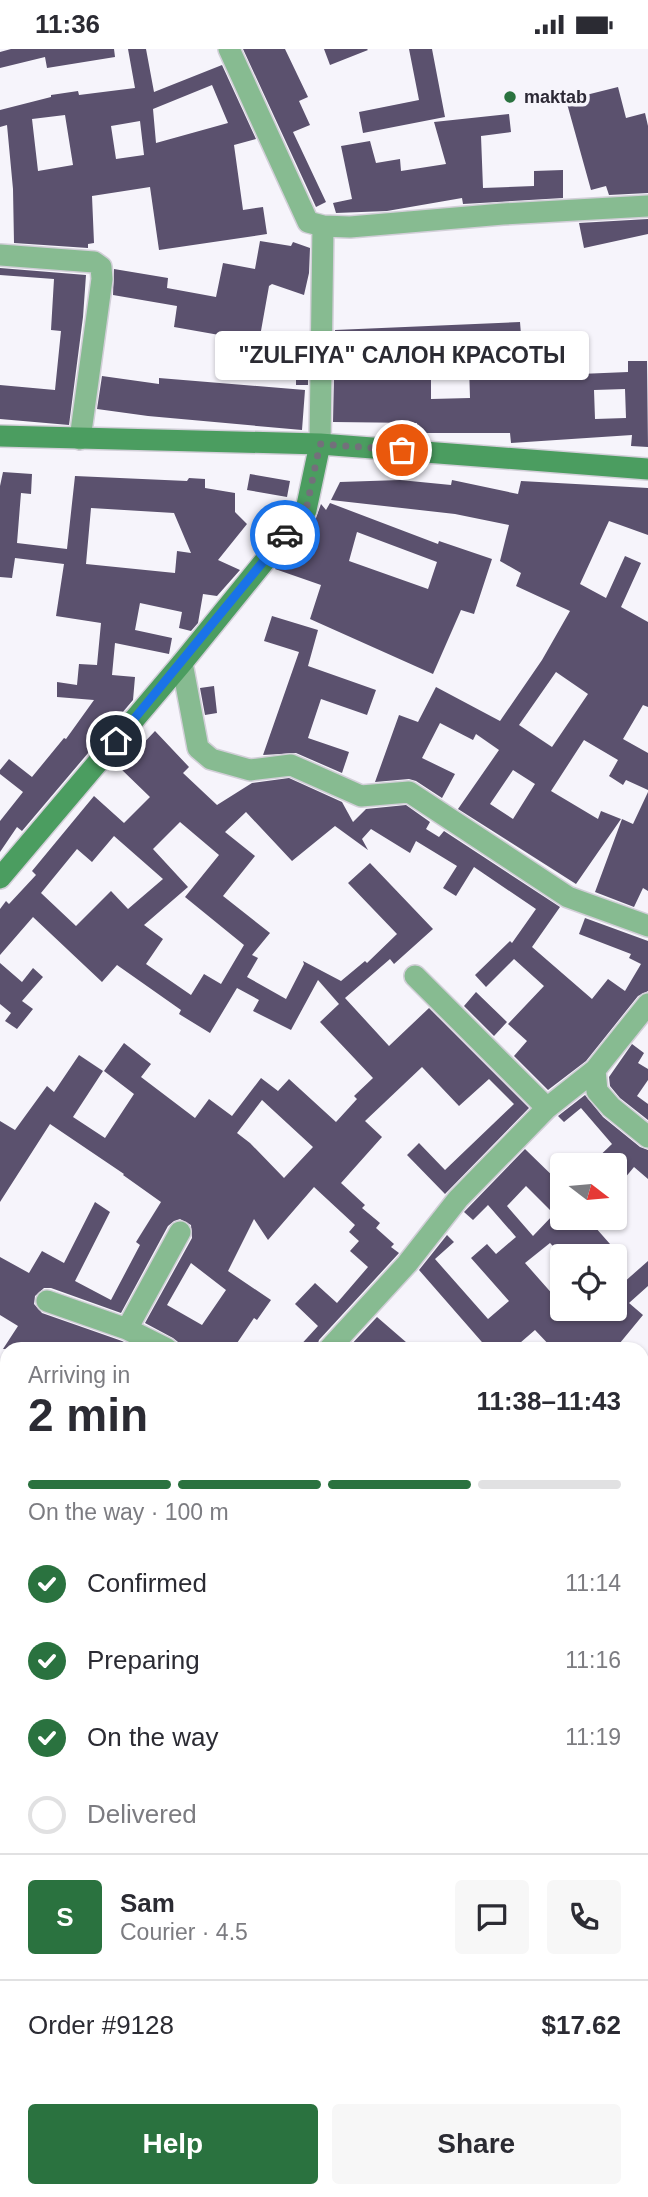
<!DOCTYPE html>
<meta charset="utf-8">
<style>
:root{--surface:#fff;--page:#f7f7f7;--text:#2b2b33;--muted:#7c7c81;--line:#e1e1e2;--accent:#2a723f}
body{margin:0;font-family:Arial,sans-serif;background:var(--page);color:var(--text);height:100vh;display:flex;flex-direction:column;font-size:26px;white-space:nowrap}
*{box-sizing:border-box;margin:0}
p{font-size:23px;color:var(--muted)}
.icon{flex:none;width:38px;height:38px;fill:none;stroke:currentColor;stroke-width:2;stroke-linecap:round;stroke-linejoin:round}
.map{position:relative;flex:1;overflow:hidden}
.sheet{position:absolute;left:0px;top:1293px;width:649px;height:856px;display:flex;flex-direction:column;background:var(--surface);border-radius:21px 21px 0 0;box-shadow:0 2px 5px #0004}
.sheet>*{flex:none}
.needle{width:46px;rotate:106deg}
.fabs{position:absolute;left:550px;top:1104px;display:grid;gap:14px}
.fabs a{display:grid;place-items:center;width:77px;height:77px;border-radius:7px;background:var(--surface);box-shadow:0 2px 5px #0004;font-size:35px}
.pin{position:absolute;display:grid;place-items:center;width:60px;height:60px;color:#fff;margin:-30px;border:4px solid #fff;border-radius:50%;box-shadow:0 2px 7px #0007}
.courier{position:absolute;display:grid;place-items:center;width:70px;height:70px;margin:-35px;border:5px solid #1a73e8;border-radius:50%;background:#fff;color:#222;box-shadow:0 2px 9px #0007}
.bubble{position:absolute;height:49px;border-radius:7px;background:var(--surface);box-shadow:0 2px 5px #0004;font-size:23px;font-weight:800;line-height:49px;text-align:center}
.head em{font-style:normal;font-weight:800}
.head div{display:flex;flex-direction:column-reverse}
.head{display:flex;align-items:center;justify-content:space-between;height:119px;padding:0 28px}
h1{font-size:46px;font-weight:800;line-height:52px}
.bar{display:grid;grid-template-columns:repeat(4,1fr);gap:10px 7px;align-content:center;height:84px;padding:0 28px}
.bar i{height:9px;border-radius:5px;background:var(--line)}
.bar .selected{background:var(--accent)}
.bar p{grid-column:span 4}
.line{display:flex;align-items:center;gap:18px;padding:0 28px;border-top:2px solid var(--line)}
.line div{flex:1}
.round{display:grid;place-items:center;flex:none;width:74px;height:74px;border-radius:7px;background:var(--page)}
ol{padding:0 28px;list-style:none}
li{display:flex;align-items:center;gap:21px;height:77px}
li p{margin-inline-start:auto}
li .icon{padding:7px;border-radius:50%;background:var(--accent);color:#fff;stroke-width:4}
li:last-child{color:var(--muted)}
li i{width:38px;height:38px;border:4px solid var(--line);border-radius:50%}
.cta{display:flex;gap:14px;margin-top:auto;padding:14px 28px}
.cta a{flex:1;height:80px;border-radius:7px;background:var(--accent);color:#fff;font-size:28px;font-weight:800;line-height:80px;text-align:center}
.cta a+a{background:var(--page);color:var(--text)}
.status{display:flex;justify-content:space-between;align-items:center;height:49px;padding:0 35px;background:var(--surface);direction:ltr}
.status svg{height:19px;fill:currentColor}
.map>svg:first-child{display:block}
</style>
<div class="status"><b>11:36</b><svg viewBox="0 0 49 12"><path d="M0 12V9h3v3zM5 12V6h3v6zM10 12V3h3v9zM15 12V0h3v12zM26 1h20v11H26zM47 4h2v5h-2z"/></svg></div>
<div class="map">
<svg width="648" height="2148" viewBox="0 0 648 2148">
<rect width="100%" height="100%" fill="#f6f4fb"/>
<!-- building -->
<path fill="#5b516e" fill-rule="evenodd" d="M11,0h103l1,8 -68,11 -2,-11 -45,11v-16z
M128,0h18l8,43 68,-27 34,74 -22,6 9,65 20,-3 4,27 -108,16 -9,-63 -58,9 2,47 -6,1v4l-74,-5 -1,-54 -6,-64 -7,2v-17l51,-13v-2l27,-4 1,4 56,-7zM212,36l16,38 -72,20 -3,-34zM65,66l8,50 -35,6 -6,-52zM140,72l4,34 -28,4 -5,-33z
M243,0h42l23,48 -9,4 11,24 -17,7 33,70 -10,5z
M324,0h43l1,1 -38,15z
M409,0h23l13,68 -82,16 -4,-21 60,-12z
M618,38l8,31 19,-5 3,13v67l-39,2 -3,-9 -15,4 -25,-90z
M509,65l2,18 -30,4 2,52 51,-2v-15l29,-1v28l-100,6 -1,-6 -75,13 -51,2 -3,-10 19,-4 -11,-53 29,-5 6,22 24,-4 1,12 45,-7 -12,-42z
M648,170v15l-64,14 -5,-25z
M260,192l31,5 2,-4 17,6 -1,25 -5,22 -32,-11 -3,2 -10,56 -85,-15 3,-21 -64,-11 1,-26 54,9 -1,10 49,9 7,-34 32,6z
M0,219l86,7 -3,42 -14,108 -69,-6v-34l55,5 6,-59 -10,-1 3,-51 -54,-4z
M520,273l3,38 32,-2v6l24,-1 1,11 48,-2v-11h19l1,86 -17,-1 1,-11 -121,8 -1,-10h-92l-1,-10 -84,-1 2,-92zM405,297v32l-53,-1 -1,-29zM469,317l1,32 -39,1v-32zM625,340l1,29 -31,1 -1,-29z
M296,305l12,1v30h-12z
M102,327l57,8v-6l146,12 -3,40 -154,-14 -51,-7z
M3,423l29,2 -1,20 -10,-1 -4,50 50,6 8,-73 112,5 2,-3 16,1v9l30,5v19l12,12 -29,36 22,10 -23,26 -14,-2 -5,29 -7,8 -12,-3 3,-16 -42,-9 -5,27 37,8 -3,16 -54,-11 -3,32 23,2 -2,23 -111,131 -5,-4 -17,25v-31l23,-29 -23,-18v-4l9,-11 23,18 32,-39 2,1 28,-39 -37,-3v-15l20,3 2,-21 18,1 4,-42 -45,-7 8,-52 -49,-6 -3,20 -12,-1v-91zM91,459l83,5 17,40 -14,-2 -2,22 -89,-9z
M250,425l40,7 -3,16 -40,-7z
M400,431l51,5 1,-5 66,14 3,-13 127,7v47l-39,-14 -29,63 26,14 19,-42 16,7 -20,44 27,15v85l-5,-2 -20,34 25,14v37l-22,-10 -3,5 -14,-9 9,-16 -34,-20 -33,51 47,28 3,-8 20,8 -45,65 -118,-75 41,-59 -23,-16 -3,6 -33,-17 -18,35 33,16 -13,24 -26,-17 -7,-2 -34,3 24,-67 19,7 18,-35 64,34 42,-61 28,-49 -54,-25 5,-13 -21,-12 9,-36 -54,-11 -124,-14 9,-18zM556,623l32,22 -36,53 -33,-22zM513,721l22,14 -22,35 -23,-15z
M330,454l108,41 1,-3 53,18 -18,55 -13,-4 -28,64 -123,-55 11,-34 -46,-16 41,-51 5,-14 5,6zM357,483l80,30 -9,27 -79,-28z
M272,567l46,14 -10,36 68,24 -9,25 -46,-16 -13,39 41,14 -7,21 -46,-20 -33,2 36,-103 -35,-11z
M214,637l3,27 -12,2 -5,-27z
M155,682l34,36 -6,6 34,32 35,-22 37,-5 53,24 11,20 13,-13 40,-4 24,17 -4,7 13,8 5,-6 116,76 -28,40 60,52 16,-20 17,12 16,-27 -12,-6 2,-4 -52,-20 6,-16 63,23v50l-10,5 -52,65 -38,29 -34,-34 13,-15 -19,-17 36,-38 -30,-27 -28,28 -11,-12 35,-34 2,2 24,-34 -62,-42 -18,29 -13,-8 14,-22 -41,-25 -6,12 -39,-24 -9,10 6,11 -33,-24 -43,35 -46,-49 -21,20 30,24 -32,40 47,37 -18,22 6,3 -11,19 39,22 18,-35 -1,-3 38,20 24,-20 2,2 30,-29 -49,-51 22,-20 63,66 -39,35 -4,-5 -45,39 44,48 40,-38 100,100 -84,86 -38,-39 12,-12 26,27 69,-66 -25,-25 -30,27 -37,-39 -57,54 17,16 -41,46 24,22 -3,3 18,15 -4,5 18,16 -3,3 8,6 -80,87 -3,9h-19l21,-23 -23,-22 20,-21 22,20 31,-36 -18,-16 9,-10 -10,-9 6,-7 -41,-38 -46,53 -14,-21 -26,52 43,29 -14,20 -3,-2 -21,31h-53l-2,-7 -5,-4 -28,-15 47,-85 -1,-13 -11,-6 -6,2 -6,5 -47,87 -70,-25h-7l-9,8 -1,8 8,9 80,28 12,6 -2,2h-129l15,-23 -18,-11v-58l29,16 13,-22 22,12 31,-61 15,10 -35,69 36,19 29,-55 -4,-3 25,-40 -38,-27 1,-1 -74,-50 -50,78v-81l15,9 32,-44 7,6 25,-37 24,16 -30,46 32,21 29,-44 -30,-23 20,-28 27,21 -10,13 54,41 14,-19 23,17 29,-38 17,13 11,-12 47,43 21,-23 -3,-3 19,-18 -53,-56 19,-18 -21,-24 -27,50 -38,-19 6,-11 -22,-12 -27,45 -31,-19 2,-4 -64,-45 -15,17 -69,-65 -33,38v-46l6,-8 3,3 27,-29 -4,-4 62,-75 30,27 26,-26 -30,-29zM180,773l39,33 -34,42 59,48 -23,39 -17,-10 -13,21 -45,-31 17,-25 -19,-14 44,-38 -35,-38zM114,787l49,43 -35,30 -17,-18 -35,35 -35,-33 36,-44 15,13zM262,1051l51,47 -29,31 -34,-35 -13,-10zM191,1214l35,27 -24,35 -35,-20z
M648,743v99l-5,-3 -9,19 -39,-15 27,-73 11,5z
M0,914l22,19 11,-14 10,9 -21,24 11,8 -16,20 -12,-8 6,-8 -11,-9z
M476,943l31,30 -13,14 -30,-30z
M632,995l12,9 -6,10 10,6v11l-11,16 11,8v16l-28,-22 -10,-12 -1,-9z
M585,1046l18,22 37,30 8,3v29l-14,-12 -20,24v-26h-24l22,-21 -31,-36 -17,14 -6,-6z
M525,1100l37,36v33h42l-9,9 15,17 -14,13h-33l-13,-14 -25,20 30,34 7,-7v19h22l5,6 7,-6h18v-18l34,-30v25l-19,17 14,12 -28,34h-62l-18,-19 -22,19h-25l-69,-79 28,-35 7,7 -19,17 53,60 21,-18 -38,-43 16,-14 9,10 20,-17 -28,-32 -15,15 -9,-8zM526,1137l28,28 -21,22 -26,-30z
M377,1268l37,32h-67z"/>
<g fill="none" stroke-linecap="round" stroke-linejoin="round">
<defs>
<path id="street" d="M229,0l79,173 15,4 27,1 153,-13 145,-8
M0,206l94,7 7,5 1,12 -22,160
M320,395l3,-218
M182,614l16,85 13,11 39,11 41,-5 70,31 48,-4 159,105 80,29
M415,927l132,132
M648,955l-53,66 2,21 14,16 37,30
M47,1252l80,28 40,20
M127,1280l53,-97
M329,1300l78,-85 51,-65 89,-91 48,-38
M642,1495l6,-6
M0,1592l7,2
M642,1806l6,3
M0,1911l7,5
M312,2142l7,6
M639,2148l9,-13"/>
<path id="secondary" d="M0,387l320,8 328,25
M0,829l182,-215 124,-153 14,-66"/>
</defs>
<!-- street casing -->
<use href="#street" stroke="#d2cfd8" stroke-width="24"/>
<!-- secondary casing -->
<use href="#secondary" stroke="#d2cfd8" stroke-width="24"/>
<!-- street -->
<use href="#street" stroke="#87bb91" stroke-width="21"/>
<!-- secondary -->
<use href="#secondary" stroke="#4b9d60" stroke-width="21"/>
</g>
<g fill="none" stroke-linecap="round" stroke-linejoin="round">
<!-- done -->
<path stroke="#73707b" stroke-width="7" stroke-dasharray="0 12.6" d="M285,486l21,-25 14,-66 82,6"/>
<!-- route -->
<path stroke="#1a73e8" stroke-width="9" d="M116,692l169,-206"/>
</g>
<!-- markers -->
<circle fill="#2a723f" stroke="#f6f4fb" stroke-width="2.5" cx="510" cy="48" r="7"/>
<g text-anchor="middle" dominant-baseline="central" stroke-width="7" stroke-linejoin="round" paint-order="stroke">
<!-- poi labels -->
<g font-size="18" font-weight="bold" fill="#2d2936" stroke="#f6f4fb" text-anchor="start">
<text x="524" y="48">maktab</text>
</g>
</g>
</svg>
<div class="fabs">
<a><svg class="needle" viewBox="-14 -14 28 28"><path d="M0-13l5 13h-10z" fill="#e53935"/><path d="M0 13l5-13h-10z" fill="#7c7c81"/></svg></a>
<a><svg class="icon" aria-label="locate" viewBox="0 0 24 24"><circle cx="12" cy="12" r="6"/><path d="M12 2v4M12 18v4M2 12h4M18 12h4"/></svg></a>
</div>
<div class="pin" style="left:402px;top:401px;background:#ea580c"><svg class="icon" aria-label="bag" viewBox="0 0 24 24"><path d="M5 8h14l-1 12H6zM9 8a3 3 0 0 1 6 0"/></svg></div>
<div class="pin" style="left:116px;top:692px;background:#1f2937"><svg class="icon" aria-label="home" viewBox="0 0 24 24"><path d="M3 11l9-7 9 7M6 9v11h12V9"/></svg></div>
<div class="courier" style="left:285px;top:486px"><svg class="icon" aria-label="car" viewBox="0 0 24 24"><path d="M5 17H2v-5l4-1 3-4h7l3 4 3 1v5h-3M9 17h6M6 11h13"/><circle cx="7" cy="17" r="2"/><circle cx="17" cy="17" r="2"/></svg></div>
<div class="bubble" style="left:215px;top:282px;width:374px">&quot;ZULFIYA&quot; САЛОН КРАСОТЫ</div>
<section class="sheet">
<div class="head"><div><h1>2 min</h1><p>Arriving in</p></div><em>11:38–11:43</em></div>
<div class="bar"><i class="selected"></i><i class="selected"></i><i class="selected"></i><i></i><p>On the way · 100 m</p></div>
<ol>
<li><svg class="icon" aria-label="check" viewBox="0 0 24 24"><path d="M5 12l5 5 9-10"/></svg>Confirmed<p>11:14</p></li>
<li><svg class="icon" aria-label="check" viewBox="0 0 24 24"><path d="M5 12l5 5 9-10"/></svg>Preparing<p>11:16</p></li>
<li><svg class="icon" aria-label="check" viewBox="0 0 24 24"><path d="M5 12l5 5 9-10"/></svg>On the way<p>11:19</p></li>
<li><i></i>Delivered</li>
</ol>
<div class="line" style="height:126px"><b class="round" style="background:var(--accent);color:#fff">S</b><div><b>Sam</b><p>Courier · 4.5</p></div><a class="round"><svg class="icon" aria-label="chat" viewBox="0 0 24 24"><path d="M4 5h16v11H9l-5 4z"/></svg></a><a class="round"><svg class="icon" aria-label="phone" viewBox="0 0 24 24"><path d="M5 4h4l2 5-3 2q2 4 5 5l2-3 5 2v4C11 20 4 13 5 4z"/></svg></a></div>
<div class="line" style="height:91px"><div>Order #9128</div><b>$17.62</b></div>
<div class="cta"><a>Help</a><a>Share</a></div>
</section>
</div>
